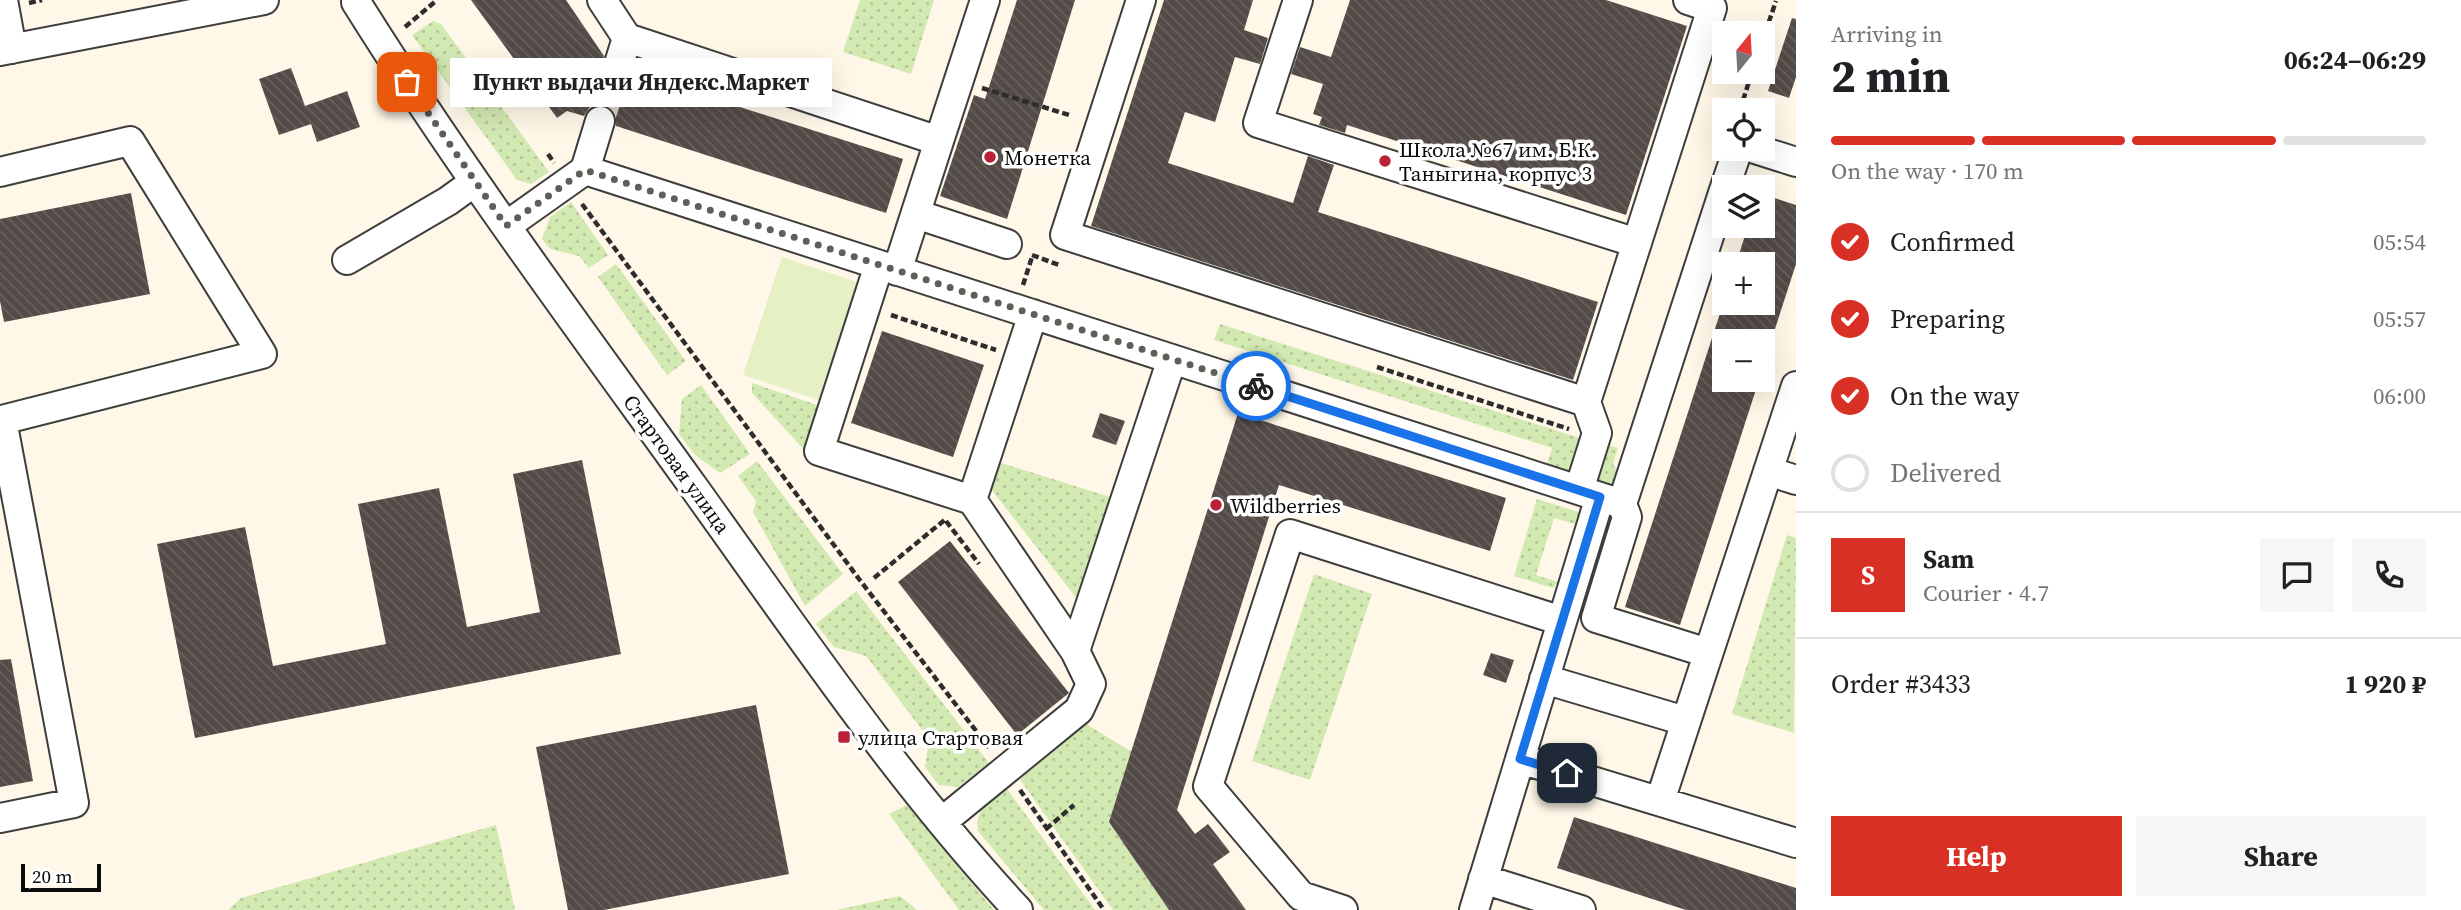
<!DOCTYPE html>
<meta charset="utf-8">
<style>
:root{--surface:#fff;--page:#f6f6f6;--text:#202124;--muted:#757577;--line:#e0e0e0;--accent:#d93025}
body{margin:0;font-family:"Source Serif 4",serif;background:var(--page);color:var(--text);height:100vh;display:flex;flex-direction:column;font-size:26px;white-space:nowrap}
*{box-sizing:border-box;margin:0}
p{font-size:23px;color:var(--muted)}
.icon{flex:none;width:38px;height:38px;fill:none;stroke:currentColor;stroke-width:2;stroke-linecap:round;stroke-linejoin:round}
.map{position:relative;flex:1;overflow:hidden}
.side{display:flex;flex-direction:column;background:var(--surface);width:665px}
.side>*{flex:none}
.needle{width:46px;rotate:18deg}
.tools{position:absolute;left:1712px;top:21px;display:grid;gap:14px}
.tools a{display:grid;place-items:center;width:63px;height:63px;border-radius:0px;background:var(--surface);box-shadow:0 7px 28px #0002;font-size:35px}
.scale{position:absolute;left:21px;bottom:18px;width:80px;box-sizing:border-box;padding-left:7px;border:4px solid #0b0b0b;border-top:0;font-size:19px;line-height:24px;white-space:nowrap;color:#0b0b0b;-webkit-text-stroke:5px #fff;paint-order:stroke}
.pin{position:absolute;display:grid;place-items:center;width:60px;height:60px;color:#fff;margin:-30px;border-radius:14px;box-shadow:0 4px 10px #0006}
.courier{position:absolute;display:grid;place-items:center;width:70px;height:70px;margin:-35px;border:5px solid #1a73e8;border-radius:50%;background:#fff;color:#222;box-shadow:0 2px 9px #0007}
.bubble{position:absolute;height:49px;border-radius:0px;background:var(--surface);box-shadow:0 7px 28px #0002;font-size:23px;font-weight:700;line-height:49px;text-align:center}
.headline em{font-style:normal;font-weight:700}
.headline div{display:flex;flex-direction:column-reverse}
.headline{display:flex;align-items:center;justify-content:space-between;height:119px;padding:0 35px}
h1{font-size:46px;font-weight:700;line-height:52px}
.bar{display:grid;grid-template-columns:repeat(4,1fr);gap:10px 7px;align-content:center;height:84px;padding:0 35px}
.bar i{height:9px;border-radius:5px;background:var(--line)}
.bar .selected{background:var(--accent)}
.bar p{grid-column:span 4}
.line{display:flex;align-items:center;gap:18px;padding:0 35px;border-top:2px solid var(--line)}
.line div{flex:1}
.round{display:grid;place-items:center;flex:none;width:74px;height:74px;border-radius:0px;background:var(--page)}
ol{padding:0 35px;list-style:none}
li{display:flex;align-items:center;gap:21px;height:77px}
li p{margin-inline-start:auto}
li .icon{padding:7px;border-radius:50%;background:var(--accent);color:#fff;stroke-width:4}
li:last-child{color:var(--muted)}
li i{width:38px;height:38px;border:4px solid var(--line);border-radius:50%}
.cta{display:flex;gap:14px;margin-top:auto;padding:14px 35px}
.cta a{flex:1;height:80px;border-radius:0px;background:var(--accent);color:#fff;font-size:28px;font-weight:700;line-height:80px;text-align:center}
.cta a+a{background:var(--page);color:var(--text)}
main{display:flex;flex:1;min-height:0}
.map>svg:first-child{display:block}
</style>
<main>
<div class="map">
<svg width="1796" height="910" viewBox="0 0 1796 910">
<defs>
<pattern id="grass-dots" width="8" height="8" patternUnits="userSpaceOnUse" patternTransform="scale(1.75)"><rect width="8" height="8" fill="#d3e9b2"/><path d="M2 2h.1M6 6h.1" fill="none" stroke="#b4c698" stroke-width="1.8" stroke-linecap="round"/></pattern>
<pattern id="building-back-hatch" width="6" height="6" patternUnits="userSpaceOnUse" patternTransform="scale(1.75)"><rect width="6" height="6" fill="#534b47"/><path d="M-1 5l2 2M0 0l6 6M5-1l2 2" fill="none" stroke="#67605d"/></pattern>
</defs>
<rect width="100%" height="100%" fill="#fff8e8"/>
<!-- grass -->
<path fill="url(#grass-dots)" d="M860,0h74l-23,74 -68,-22z
M433,21l8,3 108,148 -18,12 -14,-4 -105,-145z
M571,202l37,53 -19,13 -10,-12 -29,-7 -8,-10 8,-22z
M616,264l70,97 -19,14 -69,-98z
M1220,324l360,114 -12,37 -22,-7 6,-20 -338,-108z
M752,383l71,24 -17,45 -54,-59z
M701,385l49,69 -30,19 -25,-18 -16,-21 3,-35z
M1606,445l12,3 -5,16 6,11 -2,8 -6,4 -12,-4 -3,-8z
M757,461l86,113 -38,32 -52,-94 3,-11 -18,-25z
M995,461l115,36 -32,103 -91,-116z
M1537,499l42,13 -4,12 -21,-6 -18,57 22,7 -5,6 -39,-12z
M1787,535l9,3 -2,195 -62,-19z
M1314,574l58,20 -62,186 -58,-19z
M856,591l133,172 -31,24 -19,-2 -14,-18 4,-28 -63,-83 -32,-9 -18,-23z
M1081,721l51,31 -23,70 60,88h-56l-97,-136z
M1005,786l90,124h-51l-66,-79c-3,-24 11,-31 27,-45z
M907,805l87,105h-35l-70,-96z
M496,825l19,85h-287l13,-12z
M900,896l17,14h-81z"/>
<!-- pitch -->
<path fill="#e5f0c4" d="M782,257l78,26 -39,118 -78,-26z"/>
<!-- building -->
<path fill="url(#building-back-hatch)" d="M471,0h95l38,56 -2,15 10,12h10l11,-10 270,86 -17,54 -270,-87 -3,-16 -9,-5 -15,3 -5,8 -17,-5 -10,7z
M1017,0h58l-68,219 -67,-23 34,-101 11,4z
M1164,0h89l-9,30 24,8 -8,26 -25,-7 -20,65 -30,-10 -17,51 125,40 15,-47 26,9 -16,47 280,90 -25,78 -482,-154z
M1350,0h256l81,26 -61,189 -279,-90 -2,8 -26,-8 3,-8 -9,-3 10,-30 -32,-10 9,-27 31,10z
M1792,18l4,1v58l-7,21 -21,-7z
M291,68l14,38 42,-15 13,36 -43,15 -6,-18 -32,11 -20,-56z
M131,193l19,101 -146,28 -4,-21v-82z
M1762,194l34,11v59l-34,105v-28h-38v39h35l-79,245 -55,-18 99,-306 38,2v-39h-26l12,-38h14z
M882,331l102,34 -31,92 -102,-34z
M1100,413l25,8 -9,24 -24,-8z
M1238,413l268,85 -16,53 -211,-66 -102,325 18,24 13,-10 22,28 -17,12 33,46h-77l-60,-88z
M582,460l39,194 -426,84 -38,-194 88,-17 28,139 113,-22 -28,-140 81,-16 28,139 73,-15 -27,-138z
M950,541l119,152 -52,42 -119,-153z
M1491,653l23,7 -8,23 -23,-8z
M11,659l22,122 -33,6v-127z
M756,705l33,169 -185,36h-36l-32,-163z
M1574,817l222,71v22h-110l-129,-42z"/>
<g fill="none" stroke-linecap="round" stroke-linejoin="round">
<!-- minor-tunnel -->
<path stroke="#dad4c7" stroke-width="28" stroke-dasharray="28 14" stroke-linecap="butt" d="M600,121l18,-54"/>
<defs>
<path id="minor" d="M3,0l9,49
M602,0l25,38 312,103 46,-141
M1141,0l-76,235 521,167 126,-394 -24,-8
M1298,0l-40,123 379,120
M356,2c105,168 223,326 339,487 102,142 204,293 323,421
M0,51l264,-51
M618,67l9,-29
M1755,149l41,13
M585,170l1037,334 102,-314
M0,172l130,-31 132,213 -260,66 72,383 -74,15
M1725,187l13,-38
M916,214l91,30
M506,226l79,-56 15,-49
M347,260l101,-59 25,-18
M879,265l-60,186 153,49 61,-186
M897,271l42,-130
M1768,471l28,9
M1579,490l18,-57 -11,-31
M972,500l103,151
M1622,504l5,13 -31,101 112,35
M1544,679l141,42
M1520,759l276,84
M1660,801l136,-415
M943,821l136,-111 12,-26 -16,-33 97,-292
M1483,879l98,31
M1343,910l-42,-14 -93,-110 82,-252 272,87
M1474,910l126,-413"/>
</defs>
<!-- minor casing -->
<use href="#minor" stroke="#3e3e3e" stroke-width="32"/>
<!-- path -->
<path stroke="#2d2d2d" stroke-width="4.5" stroke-dasharray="7 3.5" stroke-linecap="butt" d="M29,3l13,-3
M405,27l32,-27
M1762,42l14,-41
M982,88l87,27
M1740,110l12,-38
M548,154l6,9
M582,204l277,375 131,170
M1032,255l27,10
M1023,285l9,-28
M891,315l105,35
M1377,367l192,62
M946,521l33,43
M874,578l73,-60
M1020,790l84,120
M1046,829l28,-24"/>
<!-- minor -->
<use href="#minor" stroke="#fff" stroke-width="28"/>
</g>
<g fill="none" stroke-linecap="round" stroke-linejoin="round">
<!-- done -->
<path stroke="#605e58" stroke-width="7" stroke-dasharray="0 12.6" d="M407,82l99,144 79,-56 671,216"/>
<!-- route -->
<path stroke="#1a73e8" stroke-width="9" d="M1256,386l344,111 -80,262 47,14"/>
</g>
<!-- markers -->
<g fill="#bb2237" stroke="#fff" stroke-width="2.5">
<circle cx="990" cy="157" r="7"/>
<circle cx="1385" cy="161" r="7"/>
<circle cx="1216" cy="505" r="7"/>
<rect x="837" y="730" width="14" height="14" rx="3.5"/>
</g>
<g text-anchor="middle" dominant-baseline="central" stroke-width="7" stroke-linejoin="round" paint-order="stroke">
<!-- poi labels -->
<g font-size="21" fill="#0b0b0b" stroke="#fff" text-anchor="start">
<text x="1399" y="149">Школа №67 им. Б.К.<tspan x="1399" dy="24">Таныгина, корпус 3</tspan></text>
<text x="1004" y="157">Монетка</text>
<text x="1230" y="505">Wildberries</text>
<text x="858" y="737">улица Стартовая</text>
</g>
<!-- street labels -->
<g font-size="21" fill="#0b0b0b" stroke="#fff">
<text transform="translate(677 464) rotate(54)">Стартовая улица</text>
</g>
</g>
</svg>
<div class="tools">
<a><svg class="needle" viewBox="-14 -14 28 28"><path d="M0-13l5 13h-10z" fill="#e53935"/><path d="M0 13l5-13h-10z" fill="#757577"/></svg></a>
<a><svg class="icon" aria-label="locate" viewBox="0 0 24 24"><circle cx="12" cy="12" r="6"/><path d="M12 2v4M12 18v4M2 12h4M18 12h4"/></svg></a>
<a><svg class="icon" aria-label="layers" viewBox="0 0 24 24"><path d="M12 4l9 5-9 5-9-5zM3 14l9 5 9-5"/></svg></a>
<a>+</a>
<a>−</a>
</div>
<div class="scale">20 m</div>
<div class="pin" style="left:407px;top:82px;background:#ea580c"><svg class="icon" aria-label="bag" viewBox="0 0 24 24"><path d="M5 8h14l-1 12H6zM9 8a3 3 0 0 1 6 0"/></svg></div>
<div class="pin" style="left:1567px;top:773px;background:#1f2937"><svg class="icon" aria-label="home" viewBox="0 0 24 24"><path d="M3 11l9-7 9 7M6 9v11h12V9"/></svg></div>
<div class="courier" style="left:1256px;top:386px"><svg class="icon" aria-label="bike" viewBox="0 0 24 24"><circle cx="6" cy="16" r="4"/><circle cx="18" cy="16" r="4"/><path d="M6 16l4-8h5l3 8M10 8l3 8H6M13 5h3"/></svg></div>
<div class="bubble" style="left:450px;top:58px;width:382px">Пункт выдачи Яндекс.Маркет</div>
</div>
<section class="side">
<div class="headline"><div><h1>2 min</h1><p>Arriving in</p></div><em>06:24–06:29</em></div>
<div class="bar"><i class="selected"></i><i class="selected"></i><i class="selected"></i><i></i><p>On the way · 170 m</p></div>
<ol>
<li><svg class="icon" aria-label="check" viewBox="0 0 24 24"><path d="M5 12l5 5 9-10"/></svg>Confirmed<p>05:54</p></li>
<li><svg class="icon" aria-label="check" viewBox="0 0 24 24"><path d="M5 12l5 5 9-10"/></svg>Preparing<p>05:57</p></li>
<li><svg class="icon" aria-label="check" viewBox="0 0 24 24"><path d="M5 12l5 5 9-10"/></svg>On the way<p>06:00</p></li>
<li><i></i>Delivered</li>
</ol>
<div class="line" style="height:126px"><b class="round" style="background:var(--accent);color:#fff">S</b><div><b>Sam</b><p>Courier · 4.7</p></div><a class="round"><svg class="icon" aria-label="chat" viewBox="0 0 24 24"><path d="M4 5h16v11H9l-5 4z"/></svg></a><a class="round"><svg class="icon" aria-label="phone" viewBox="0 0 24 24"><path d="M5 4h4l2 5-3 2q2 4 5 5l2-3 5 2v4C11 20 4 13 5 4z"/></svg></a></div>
<div class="line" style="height:91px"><div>Order #3433</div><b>1 920 ₽</b></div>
<div class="cta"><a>Help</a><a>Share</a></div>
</section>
</main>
